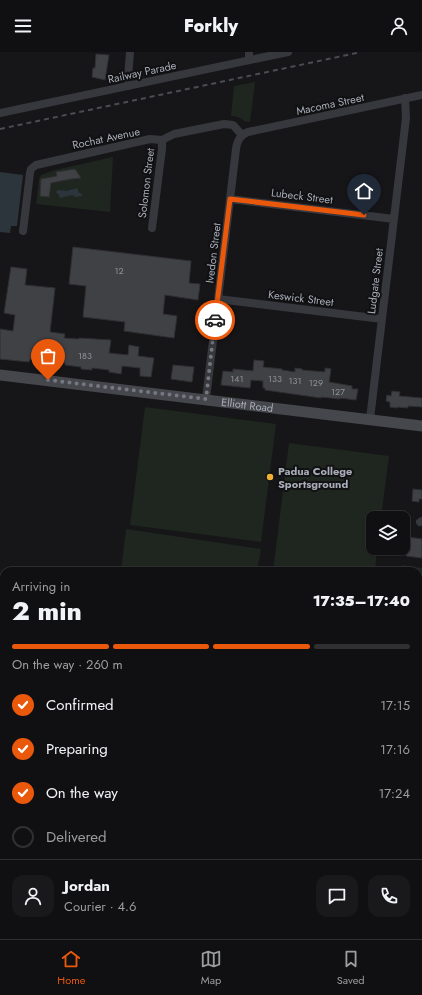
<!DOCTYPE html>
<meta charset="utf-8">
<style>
:root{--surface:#101012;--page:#19191b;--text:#f1f3f6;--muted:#9c9d9f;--line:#303032;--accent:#ea580c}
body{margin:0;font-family:Jost,sans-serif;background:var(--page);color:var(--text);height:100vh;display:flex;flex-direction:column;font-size:15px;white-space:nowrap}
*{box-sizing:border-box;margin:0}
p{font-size:13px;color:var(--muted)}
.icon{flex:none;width:22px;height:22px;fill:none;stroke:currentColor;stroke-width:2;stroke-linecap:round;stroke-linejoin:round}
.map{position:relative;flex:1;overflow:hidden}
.drawer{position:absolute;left:0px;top:515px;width:422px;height:372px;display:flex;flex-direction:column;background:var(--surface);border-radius:12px 12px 0 0;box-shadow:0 1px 3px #0004,0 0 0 1px var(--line)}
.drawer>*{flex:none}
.controls{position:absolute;left:366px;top:459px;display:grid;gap:8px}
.controls a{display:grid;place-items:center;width:44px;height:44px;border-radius:8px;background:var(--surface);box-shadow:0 1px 3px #0004,0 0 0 1px var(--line);font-size:20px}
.pin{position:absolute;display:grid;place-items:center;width:34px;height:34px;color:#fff;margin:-41px -17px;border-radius:50% 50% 50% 0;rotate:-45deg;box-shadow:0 0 4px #0007}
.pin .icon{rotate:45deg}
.courier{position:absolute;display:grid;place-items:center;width:40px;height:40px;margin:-20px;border:3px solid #ea580c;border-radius:50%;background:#fff;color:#222;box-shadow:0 1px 5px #0007}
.head em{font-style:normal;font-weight:800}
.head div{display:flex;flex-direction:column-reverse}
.head{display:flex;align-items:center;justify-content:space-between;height:68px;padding:0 12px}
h1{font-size:26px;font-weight:800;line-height:30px}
.bar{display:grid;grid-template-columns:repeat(4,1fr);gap:6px 4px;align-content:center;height:48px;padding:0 12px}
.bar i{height:5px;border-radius:3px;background:var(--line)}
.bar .current{background:var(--accent)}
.bar p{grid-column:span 4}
.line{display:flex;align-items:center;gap:10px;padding:0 12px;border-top:1px solid var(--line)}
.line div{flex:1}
.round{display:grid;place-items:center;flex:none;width:42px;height:42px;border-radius:12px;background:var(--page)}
ol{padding:0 12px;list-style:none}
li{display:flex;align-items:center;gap:12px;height:44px}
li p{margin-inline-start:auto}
li .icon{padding:4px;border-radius:50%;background:var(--accent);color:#fff;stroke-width:4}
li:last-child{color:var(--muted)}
li i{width:22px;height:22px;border:2px solid var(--line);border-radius:50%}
header{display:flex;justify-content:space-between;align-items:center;height:52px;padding:0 12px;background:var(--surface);font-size:18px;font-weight:800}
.tabs{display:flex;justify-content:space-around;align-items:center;height:56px;border-top:1px solid var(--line);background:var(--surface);font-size:11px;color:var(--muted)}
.tabs a{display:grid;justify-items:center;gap:2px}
.tabs .current{color:var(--accent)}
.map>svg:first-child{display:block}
</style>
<header><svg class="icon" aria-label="menu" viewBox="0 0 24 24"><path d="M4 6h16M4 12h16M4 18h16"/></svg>Forkly<svg class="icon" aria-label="person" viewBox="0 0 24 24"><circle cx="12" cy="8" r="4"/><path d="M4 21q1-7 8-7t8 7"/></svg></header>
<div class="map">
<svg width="422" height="887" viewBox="0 0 422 887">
<rect width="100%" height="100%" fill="#161618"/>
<!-- green -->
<path fill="#1e261f" d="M255,30l-5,40c-7,0 -11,-7 -19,-6l3,-30z
M113,105l-3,55 -74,-8 3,-25 2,-4 14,-5z
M145,355l131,17 -15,118 -131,-17z
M289,391l100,13 -8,62h-8v30h4l-2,23h-102z
M126,477l135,20 -4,22h-136z
M402,513l20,3v371h-87l-11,-4h94v-364h-17z
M0,811h4v72h319l-2,4h-321z"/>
<!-- water -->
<path fill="#2c353c" d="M0,120l23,3 -6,51h-6l-1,7 -10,-1z
M77,136l2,5 3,1v2l-6,1 -4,-2 -12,3 -2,-4 -2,-2 2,-2 9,1z"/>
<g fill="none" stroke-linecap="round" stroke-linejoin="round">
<!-- stream -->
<path stroke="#2c353c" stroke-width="2" d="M0,569l4,1
M418,620l4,3
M0,665l4,8
M0,829l4,1
M239,883l4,4 11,-2 2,-2"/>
</g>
<!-- building -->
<path fill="#404145" stroke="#303034" d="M96,2l13,1 -4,25 -13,-3 1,-9h2z
M75,117l6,9 -10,1 -20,4 -2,14 -9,-1 1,-17 16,-3 -1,-4z
M73,195l118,14 -2,22 11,1 -2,16 -33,-5 -2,19 14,2 -3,22 -50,-7 1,-9 -42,-5 3,-31 -17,-2z
M11,215l16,2 -2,16 30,3 -5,44 15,2 -1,4 15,1v-1l32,2 -2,13 19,2 1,-10 10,2 -1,9 16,2 -3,19 -11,-1v-8l-18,-2 -1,8 -12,-2v-2l-17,-2v2l-11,-1v-2l-16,-2v-2l-19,-2 -16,-2 -1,3 -29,-3v-30l13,2 2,-16 -11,-2z
M254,308l10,1 -1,6 19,2v1l13,2v-4l7,1v1l23,2v-4l6,1 -2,13 23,4v3h6l-2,11 -16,-2v1l-19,-2v1l-56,-8v-2h-2v-7l-12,-1 -1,8 -29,-3 2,-14 10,1v-3l20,2z
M173,313l21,2 -2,15 -21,-3z
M392,339l8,1 -1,4 23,2v9l-14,-1v2l-11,-1v1l-7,-1v-5l-4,-1 1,-6 4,1z
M413,437l9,1v9h-3v3l-7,-1z
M408,485l14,2v19l-16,-2z"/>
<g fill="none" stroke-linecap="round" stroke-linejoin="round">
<!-- street -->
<path stroke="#37383d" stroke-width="8" d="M249,0v8
M129,34l-1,-8 2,-26
M0,61l288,-61
M230,147l164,20
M152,176l10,-79v-9
M23,179l7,-58 1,-4 5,-4 114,-26 12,1 12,-6 50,-10 9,1 9,10
M218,247l164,20
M206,347l30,-250c1,-8 4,-14 12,-17l174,-37
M370,367l36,-301 -1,-20
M420,470l2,-1"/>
<!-- secondary -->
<path stroke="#45474d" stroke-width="11" id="s1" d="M0,323l422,51"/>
<!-- rail -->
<path stroke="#4a4c52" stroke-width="2" stroke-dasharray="5 4" stroke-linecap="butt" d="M0,77l361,-77"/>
</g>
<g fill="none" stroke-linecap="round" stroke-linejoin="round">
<!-- done -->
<path stroke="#757880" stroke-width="4" stroke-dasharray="0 7.2" d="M48,328l158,19 9,-79"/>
<!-- route -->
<path stroke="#ea580c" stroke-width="5" d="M215,268l15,-121 134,16"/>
</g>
<!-- markers -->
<circle fill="#f2b134" stroke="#111113" stroke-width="1.5" cx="270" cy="425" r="4"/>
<g text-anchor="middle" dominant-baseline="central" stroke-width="4" stroke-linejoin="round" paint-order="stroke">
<!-- number labels -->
<g font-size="9" fill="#8e929b">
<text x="119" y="218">12</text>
<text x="85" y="303">183</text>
<text x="237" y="326">141</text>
<text x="275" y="326">133</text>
<text x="295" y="328">131</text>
<text x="316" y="330">129</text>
<text x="338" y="339">127</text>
</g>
<!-- street labels -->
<g font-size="11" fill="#a8adb8" stroke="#111113">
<text transform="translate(142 20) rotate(-12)">Railway Parade</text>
<text transform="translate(330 52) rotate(-12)">Macoma Street</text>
<text transform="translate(106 86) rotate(-12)">Rochat Avenue</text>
<text transform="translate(146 131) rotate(-83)">Solomon Street</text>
<text transform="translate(302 144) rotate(7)">Lubeck Street</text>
<text transform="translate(213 201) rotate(-83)">Ivedon Street</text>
<text transform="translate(375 229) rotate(-83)">Ludgate Street</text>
<text transform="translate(301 246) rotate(7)">Keswick Street</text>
<text stroke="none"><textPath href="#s1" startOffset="249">Elliott Road</textPath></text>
</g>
<!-- poi labels -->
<g font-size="11" font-weight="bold" fill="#a8adb8" stroke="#111113" text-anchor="start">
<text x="278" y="419">Padua College<tspan x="278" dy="13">Sportsground</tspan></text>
</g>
</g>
</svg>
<div class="controls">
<a><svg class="icon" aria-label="layers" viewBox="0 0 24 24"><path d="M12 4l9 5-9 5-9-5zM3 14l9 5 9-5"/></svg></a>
</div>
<div class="pin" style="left:48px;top:328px;background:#ea580c"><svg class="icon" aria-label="bag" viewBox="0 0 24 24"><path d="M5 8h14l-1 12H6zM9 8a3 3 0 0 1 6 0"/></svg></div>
<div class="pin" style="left:364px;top:163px;background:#1f2937"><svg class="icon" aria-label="home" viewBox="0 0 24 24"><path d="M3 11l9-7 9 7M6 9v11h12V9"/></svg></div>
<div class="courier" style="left:215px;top:268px"><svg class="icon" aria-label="car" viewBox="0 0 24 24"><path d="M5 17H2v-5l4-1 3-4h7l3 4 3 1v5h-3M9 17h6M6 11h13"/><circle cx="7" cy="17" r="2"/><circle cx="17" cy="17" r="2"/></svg></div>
<section class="drawer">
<div class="head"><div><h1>2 min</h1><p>Arriving in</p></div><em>17:35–17:40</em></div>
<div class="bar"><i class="current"></i><i class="current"></i><i class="current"></i><i></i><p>On the way · 260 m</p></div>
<ol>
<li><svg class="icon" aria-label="check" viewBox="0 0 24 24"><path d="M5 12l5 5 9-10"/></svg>Confirmed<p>17:15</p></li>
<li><svg class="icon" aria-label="check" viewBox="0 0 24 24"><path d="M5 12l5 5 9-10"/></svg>Preparing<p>17:16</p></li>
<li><svg class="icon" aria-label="check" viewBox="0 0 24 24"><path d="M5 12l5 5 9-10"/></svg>On the way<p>17:24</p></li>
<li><i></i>Delivered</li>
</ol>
<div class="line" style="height:72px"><a class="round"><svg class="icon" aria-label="person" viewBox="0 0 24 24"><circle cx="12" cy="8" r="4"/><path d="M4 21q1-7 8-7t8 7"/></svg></a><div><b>Jordan</b><p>Courier · 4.6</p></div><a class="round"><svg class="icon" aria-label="chat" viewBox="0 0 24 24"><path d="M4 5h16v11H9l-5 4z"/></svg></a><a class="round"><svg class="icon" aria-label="phone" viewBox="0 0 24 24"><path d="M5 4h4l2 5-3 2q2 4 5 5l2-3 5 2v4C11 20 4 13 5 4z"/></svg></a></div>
</section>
</div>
<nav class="tabs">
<a class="current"><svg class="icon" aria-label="home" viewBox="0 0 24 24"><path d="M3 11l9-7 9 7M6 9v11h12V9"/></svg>Home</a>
<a><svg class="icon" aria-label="map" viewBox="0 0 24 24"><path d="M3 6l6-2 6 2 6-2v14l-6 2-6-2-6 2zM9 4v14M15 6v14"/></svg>Map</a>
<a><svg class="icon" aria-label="saved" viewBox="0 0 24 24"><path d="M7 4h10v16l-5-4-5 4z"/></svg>Saved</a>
</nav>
